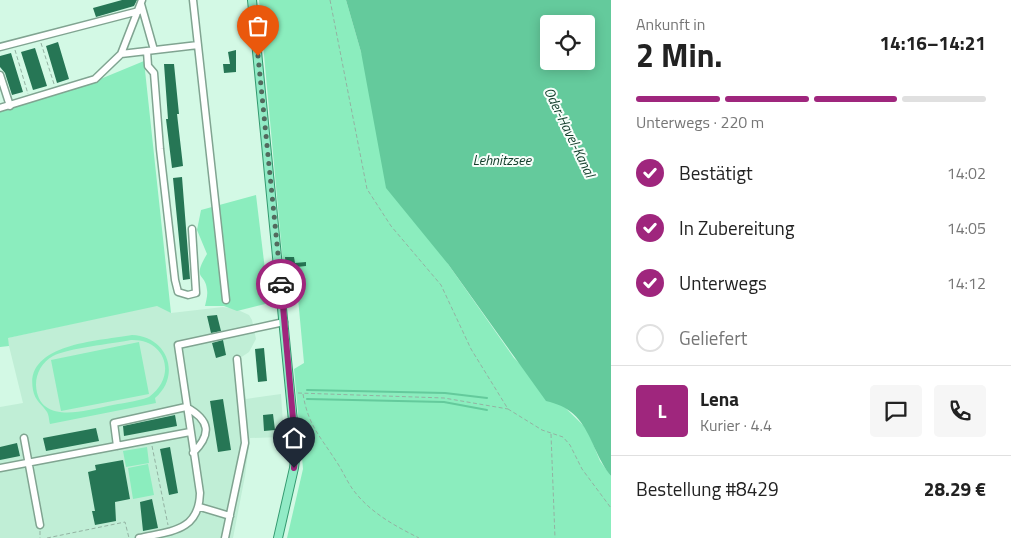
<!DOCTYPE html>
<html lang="de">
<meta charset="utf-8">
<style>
:root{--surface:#fff;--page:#f6f6f6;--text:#222;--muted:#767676;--line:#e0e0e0;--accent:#9f267d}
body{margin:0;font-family:"Titillium Web",sans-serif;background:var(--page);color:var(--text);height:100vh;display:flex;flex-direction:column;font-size:19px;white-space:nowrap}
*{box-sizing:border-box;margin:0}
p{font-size:16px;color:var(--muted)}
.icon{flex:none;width:28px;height:28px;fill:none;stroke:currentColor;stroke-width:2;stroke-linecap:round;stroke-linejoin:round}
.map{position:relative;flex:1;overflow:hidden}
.panel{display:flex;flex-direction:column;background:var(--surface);width:400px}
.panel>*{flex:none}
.fabs{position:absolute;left:540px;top:15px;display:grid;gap:10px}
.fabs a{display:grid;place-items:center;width:55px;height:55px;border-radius:5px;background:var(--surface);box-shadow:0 2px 12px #0003;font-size:25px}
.pin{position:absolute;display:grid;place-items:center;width:42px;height:42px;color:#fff;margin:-51px -21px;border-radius:50% 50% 50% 0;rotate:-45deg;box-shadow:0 0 5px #0007}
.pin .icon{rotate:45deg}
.courier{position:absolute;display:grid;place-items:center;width:50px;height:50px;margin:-25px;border:4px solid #9f267d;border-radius:50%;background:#fff;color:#222;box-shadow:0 1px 6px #0007}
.summary em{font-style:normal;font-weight:700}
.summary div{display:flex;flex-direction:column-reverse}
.summary{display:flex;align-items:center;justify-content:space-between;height:85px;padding:0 25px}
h1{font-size:32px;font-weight:700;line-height:38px}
.bar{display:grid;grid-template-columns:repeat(4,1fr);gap:8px 5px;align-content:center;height:60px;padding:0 25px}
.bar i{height:6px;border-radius:4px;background:var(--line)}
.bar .current{background:var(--accent)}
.bar p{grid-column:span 4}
.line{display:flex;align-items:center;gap:12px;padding:0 25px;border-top:1px solid var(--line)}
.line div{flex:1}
.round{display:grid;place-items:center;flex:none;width:52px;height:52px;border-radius:5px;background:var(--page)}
ol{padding:0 25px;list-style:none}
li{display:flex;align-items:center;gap:15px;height:55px}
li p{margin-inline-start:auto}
li .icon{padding:5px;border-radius:50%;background:var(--accent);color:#fff;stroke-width:4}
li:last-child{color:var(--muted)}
li i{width:28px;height:28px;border:2px solid var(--line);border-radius:50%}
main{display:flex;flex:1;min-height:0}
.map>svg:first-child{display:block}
</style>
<main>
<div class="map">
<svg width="611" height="538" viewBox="0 0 611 538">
<rect width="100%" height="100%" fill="#d3f9e5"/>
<!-- built -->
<path fill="#c0eed6" d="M158,305l13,8 52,-6 13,2 13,6 3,5 4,19 -7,13 -9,6 6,41 35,-5 3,43 -34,1 -5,38 -12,62h-233v-131l23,-4 -16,-65z"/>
<!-- green -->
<path fill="#8bedbe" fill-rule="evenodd" d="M259,0h87l15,52 87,212 66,94 73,71 13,32 11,15v62h-324l16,-69 -9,-100 10,-6 -6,-65 -12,-2z
M144,61l27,252 -14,-7 -149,32 1,8 -9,1v-235l98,-32z
M256,195l13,108 -32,8 -13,-5h-19c1,-5 3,-11 2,-16 -1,-18 -16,-9 0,-36l-10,-24 4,-20z
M132,335c35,1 50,40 23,63l1,5 -106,21c-1,-3 -1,-9 -3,-12 -5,-8 -12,-11 -14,-22 -9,-47 67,-49 99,-55zM131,340c36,-1 46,37 18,57 -13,5 -28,6 -41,9 -24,5 -70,19 -72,-21 0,-12 6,-23 17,-29 15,-8 59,-12 78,-16z
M139,342l10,52 -88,17 -10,-51z
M147,447l2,16 -23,4 -3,-16z
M148,464l6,31 -21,4 -5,-31z"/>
<!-- water -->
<path fill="#64ca9c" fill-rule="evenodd" d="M346,0h265v476c-24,-31 -20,-65 -65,-75l-98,-137 -62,-76 -25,-136zM549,24h37v37h-37z"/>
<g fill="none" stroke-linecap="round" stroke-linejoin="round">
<!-- stream -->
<path stroke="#64ca9c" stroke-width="2" d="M307,390l138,3 42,5
M307,399l137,3 43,8"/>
</g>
<!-- building -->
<path fill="#267655" d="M122,0h15l-3,6 -38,11 -3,-9z
M58,42l11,37 -12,4 -11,-37z
M35,48l12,38 -14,4 -12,-38z
M236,50v22l-12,1 -1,-9h7l-2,-12z
M11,53l12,39 -11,3 -7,-22 -5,-6v-11z
M164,64h10l5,50h-2l6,52 -11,2 -6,-49h2z
M182,177l8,102 -7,1 -10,-102z
M285,257h9l1,6 11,-1v4l-20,2z
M217,315l4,16 -10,2 -4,-17z
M223,340l3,15 -10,3 -4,-15z
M264,348l3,33 -9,1 -3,-33z
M223,399l8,51 -13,2 -8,-51z
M273,414l2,16 -11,1 -1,-16z
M175,415l2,11 -53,10 -1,-10z
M96,428l3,13 -53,10 -3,-13z
M17,443l3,13 -20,4v-13z
M170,447l8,46 -9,2 -9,-46z
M123,460l7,39 -15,3 1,19 -21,4 -3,-14h3l-7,-39 8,-2 -1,-5z
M152,499l6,29 -15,3 -3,-29z"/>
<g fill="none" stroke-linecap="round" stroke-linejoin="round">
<defs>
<path id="minor" d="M193,0l33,300
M141,4l13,46
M0,47l139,-36
M147,51l1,15 6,7 6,76 15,131 3,12 10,3 8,-2 -4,-64
M121,54l21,-54
M0,75l10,31
M0,108l95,-29 26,-25 77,-9
M24,438l16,87
M117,446l-3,-23 72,-16c24,13 26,27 7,46
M0,468l190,-36
M200,507l30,9
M139,538c31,-7 60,-6 61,-45l-22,-148 106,-23
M225,538l20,-95 -8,-84"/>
<path id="major" d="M252,0l44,452 -2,16 -16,70"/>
</defs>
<!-- minor casing -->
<use href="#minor" stroke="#80a491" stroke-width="9"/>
<!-- major casing -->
<use href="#major" stroke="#33996f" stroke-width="10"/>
<!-- path -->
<path stroke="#93b2a2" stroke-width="1" stroke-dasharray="4 2.5" stroke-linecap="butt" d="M330,0l37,189 24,37 50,59 30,64 37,60 34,21 21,7 7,8 12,24 29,39
M41,43l13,41
M15,50l13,44
M298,393l146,5 64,11
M303,394c5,31 17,42 33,67 7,10 11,21 18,30 17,22 41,35 65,47
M551,434l4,104
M152,446l16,79
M40,531v7
M47,538l78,-16 4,16"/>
<!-- minor -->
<use href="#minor" stroke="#fff" stroke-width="6"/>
<!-- major -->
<use href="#major" stroke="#91ebc6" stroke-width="8"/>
</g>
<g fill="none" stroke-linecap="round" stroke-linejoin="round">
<!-- done -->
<path stroke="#52695d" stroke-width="5" stroke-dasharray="0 9" d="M258,56l23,228"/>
<!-- route -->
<path stroke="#9f267d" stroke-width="6" d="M281,284l15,168 -2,16"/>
</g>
<g text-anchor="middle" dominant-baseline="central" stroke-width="4" stroke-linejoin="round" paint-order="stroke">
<!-- water labels -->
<g font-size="14" font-style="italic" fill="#123e2b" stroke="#f7fefa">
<text transform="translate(570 132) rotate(64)">Oder-Havel-Kanal</text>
<text x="502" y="159">Lehnitzsee</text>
</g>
</g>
</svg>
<div class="fabs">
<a><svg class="icon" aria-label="locate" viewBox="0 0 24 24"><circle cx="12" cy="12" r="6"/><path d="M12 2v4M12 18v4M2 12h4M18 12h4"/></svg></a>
</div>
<div class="pin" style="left:258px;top:56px;background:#ea580c"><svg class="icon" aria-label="bag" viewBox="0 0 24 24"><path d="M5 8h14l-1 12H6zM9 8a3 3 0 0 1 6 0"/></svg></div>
<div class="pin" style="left:294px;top:468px;background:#1f2937"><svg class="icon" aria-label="home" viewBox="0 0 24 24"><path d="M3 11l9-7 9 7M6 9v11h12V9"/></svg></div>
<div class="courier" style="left:281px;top:284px"><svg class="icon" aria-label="car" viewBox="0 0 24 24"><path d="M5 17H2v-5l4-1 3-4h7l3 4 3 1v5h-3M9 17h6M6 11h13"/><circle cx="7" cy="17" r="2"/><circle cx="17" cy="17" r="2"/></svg></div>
</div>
<section class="panel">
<div class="summary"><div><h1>2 Min.</h1><p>Ankunft in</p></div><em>14:16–14:21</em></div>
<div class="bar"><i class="current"></i><i class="current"></i><i class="current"></i><i></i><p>Unterwegs · 220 m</p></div>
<ol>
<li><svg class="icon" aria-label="check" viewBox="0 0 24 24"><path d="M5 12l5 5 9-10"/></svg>Bestätigt<p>14:02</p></li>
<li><svg class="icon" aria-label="check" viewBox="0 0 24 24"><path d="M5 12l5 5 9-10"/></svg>In Zubereitung<p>14:05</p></li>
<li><svg class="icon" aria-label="check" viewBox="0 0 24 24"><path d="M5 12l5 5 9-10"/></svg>Unterwegs<p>14:12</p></li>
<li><i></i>Geliefert</li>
</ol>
<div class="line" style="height:90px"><b class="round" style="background:var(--accent);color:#fff">L</b><div><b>Lena</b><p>Kurier · 4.4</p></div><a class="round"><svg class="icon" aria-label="chat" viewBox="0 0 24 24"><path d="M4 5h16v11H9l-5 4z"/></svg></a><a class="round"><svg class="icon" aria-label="phone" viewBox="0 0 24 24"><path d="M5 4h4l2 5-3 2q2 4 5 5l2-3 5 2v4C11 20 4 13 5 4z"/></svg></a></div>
<div class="line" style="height:65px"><div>Bestellung #8429</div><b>28.29 €</b></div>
</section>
</main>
